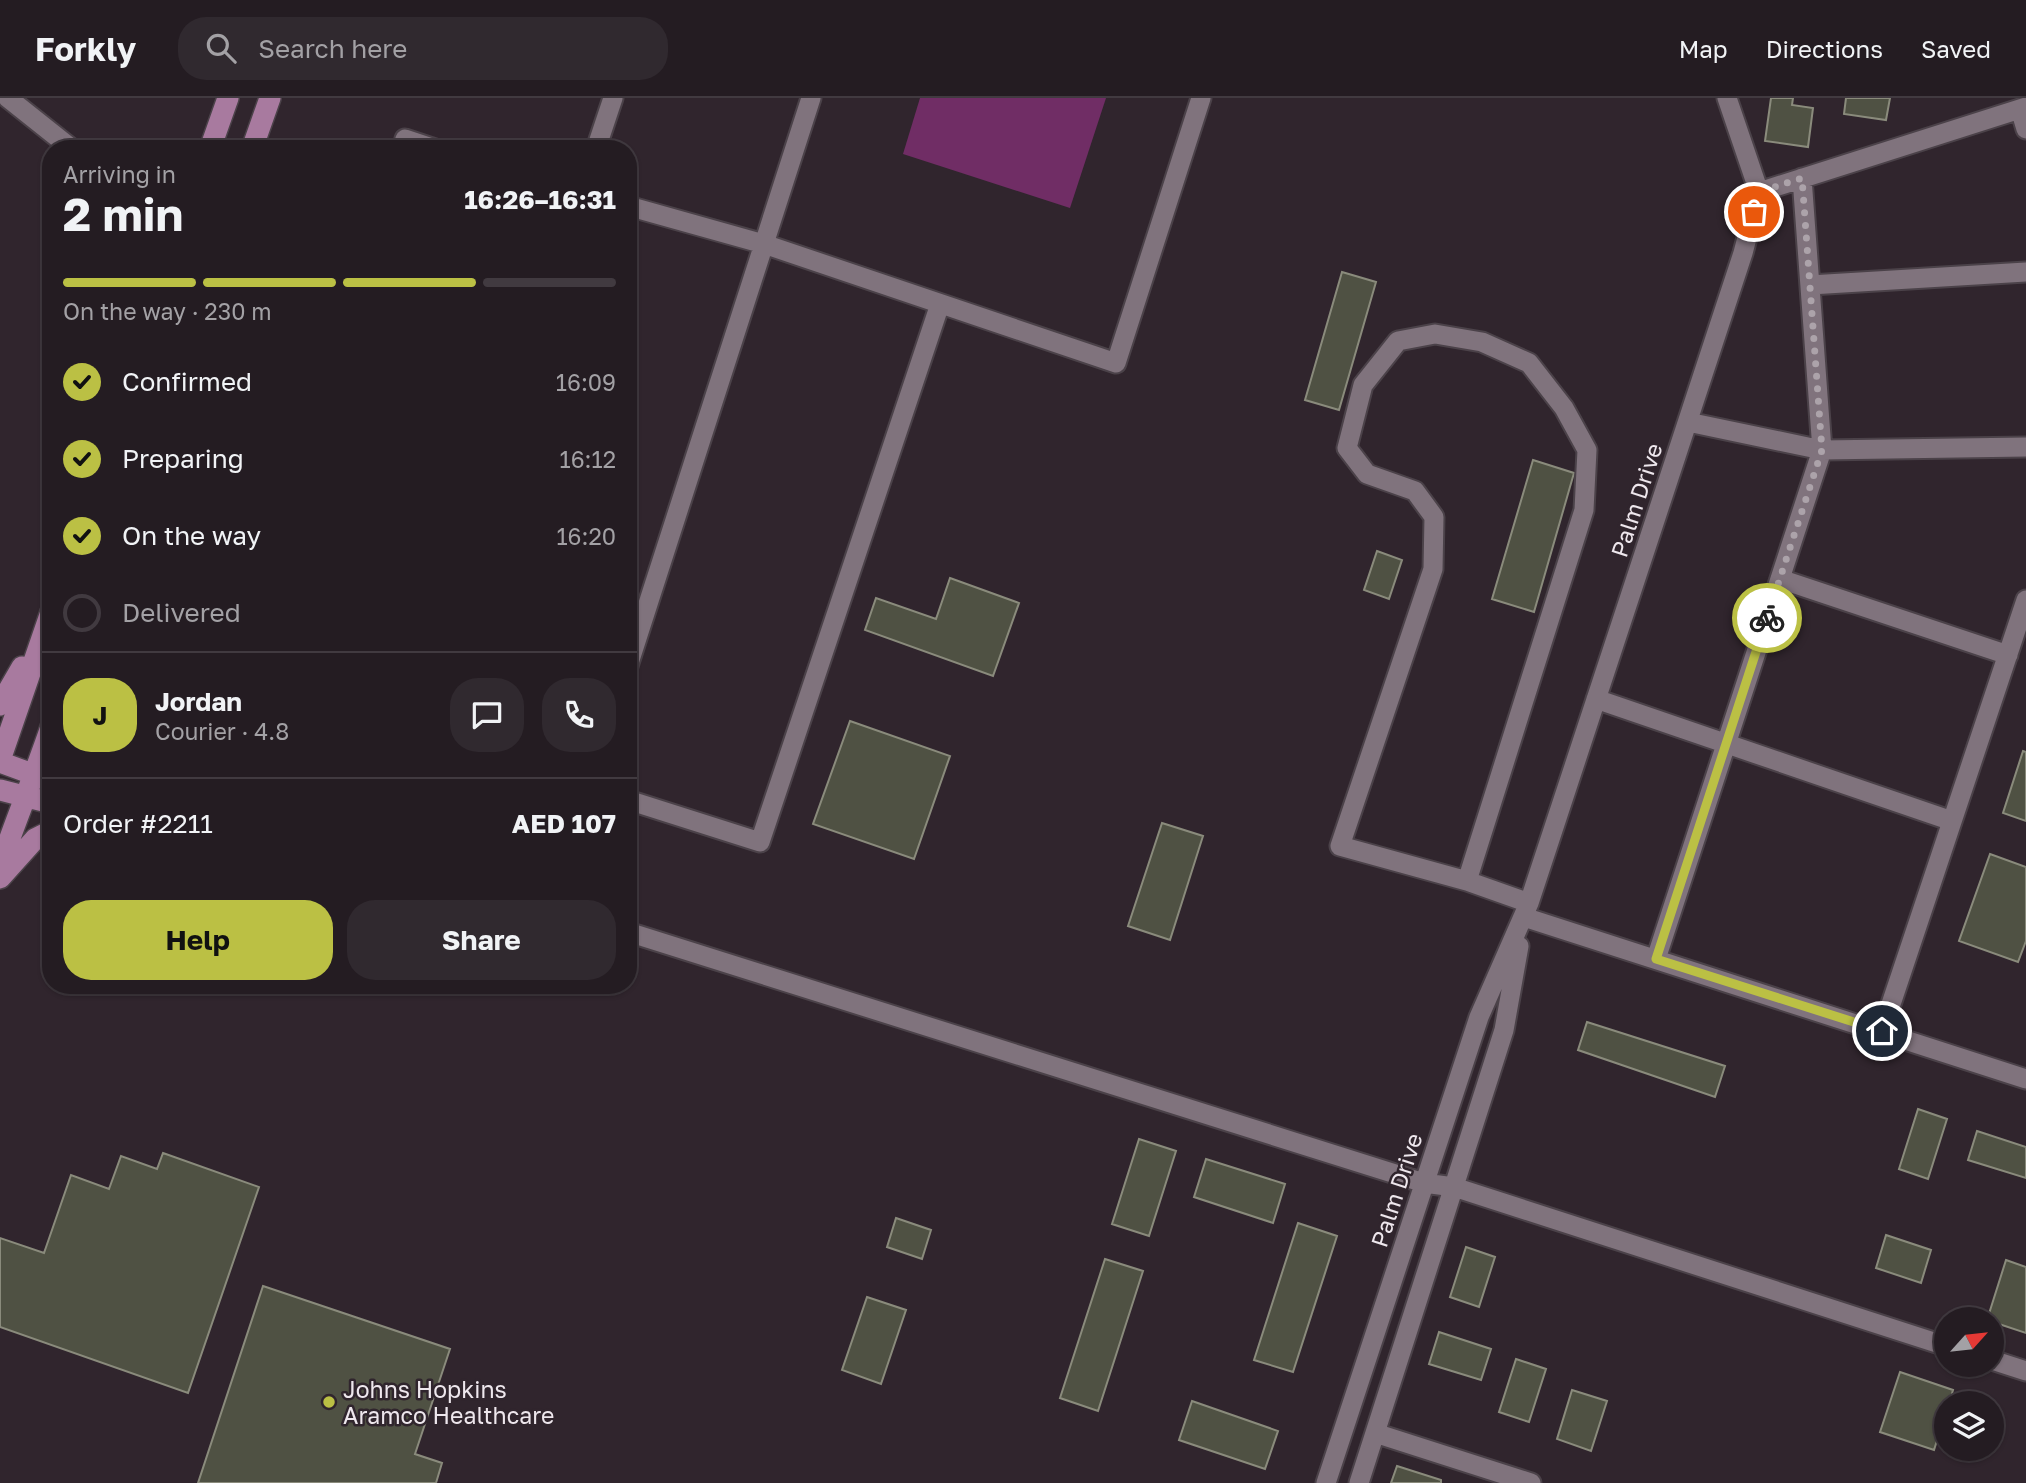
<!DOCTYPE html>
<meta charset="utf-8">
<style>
:root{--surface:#241c22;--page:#30292f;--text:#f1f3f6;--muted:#a3a1a5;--line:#413a40;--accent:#bbc044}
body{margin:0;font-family:"Golos Text",sans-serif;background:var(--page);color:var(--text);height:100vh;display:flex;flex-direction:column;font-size:26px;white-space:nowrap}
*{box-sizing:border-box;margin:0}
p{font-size:23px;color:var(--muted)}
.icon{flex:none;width:38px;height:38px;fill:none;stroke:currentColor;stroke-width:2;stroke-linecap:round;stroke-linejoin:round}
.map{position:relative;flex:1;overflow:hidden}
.side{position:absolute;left:42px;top:42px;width:595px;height:854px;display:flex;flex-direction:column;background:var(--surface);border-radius:28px;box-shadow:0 2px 5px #0004,0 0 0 2px var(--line)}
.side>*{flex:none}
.needle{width:46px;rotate:63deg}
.buttons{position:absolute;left:1934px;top:1209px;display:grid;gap:14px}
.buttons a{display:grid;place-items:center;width:70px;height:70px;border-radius:50%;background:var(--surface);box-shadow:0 2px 5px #0004,0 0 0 2px var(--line);font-size:35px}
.pin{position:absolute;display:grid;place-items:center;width:60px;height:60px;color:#fff;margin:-30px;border:4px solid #fff;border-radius:50%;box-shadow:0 2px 7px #0007}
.courier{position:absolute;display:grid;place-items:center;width:70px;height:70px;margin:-35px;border:5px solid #bbc044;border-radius:50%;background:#fff;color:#222;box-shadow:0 2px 9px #0007}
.headline em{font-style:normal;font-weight:700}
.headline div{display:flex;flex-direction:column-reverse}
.headline{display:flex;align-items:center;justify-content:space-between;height:119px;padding:0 21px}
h1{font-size:46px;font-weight:700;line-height:52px}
.bar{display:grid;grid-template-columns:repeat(4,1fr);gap:10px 7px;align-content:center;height:84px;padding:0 21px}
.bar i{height:9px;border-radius:5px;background:var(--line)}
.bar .current{background:var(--accent)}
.bar p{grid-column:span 4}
.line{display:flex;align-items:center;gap:18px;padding:0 21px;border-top:2px solid var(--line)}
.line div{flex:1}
.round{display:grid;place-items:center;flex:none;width:74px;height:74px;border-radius:28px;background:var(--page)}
ol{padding:0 21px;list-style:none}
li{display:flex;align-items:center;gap:21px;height:77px}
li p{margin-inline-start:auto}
li .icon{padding:7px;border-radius:50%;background:var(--accent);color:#111;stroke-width:4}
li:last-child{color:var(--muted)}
li i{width:38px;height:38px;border:4px solid var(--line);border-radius:50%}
.cta{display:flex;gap:14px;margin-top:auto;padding:14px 21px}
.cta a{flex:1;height:80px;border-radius:28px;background:var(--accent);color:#111;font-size:28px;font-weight:700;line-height:80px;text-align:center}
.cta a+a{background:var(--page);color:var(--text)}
header{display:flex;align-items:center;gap:42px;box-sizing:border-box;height:98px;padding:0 35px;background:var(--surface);border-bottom:2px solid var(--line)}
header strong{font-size:33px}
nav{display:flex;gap:38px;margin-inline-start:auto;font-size:24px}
.search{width:490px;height:63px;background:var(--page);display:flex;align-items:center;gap:18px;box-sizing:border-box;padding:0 24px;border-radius:28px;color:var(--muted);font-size:26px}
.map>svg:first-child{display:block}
</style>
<header>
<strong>Forkly</strong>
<div class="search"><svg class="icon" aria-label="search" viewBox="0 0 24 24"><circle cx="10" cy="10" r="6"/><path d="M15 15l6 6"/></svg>Search here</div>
<nav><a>Map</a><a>Directions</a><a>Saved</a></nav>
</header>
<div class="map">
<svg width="2026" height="1385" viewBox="0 0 2026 1385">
<rect width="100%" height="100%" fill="#30252d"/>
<!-- green -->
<path fill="#702d65" d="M920,0h186l-36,110 -167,-54z"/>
<!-- building -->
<path fill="#4f5143" stroke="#8a8b7c" stroke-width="2" d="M1771,0h22l-1,7 21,3 -5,39 -43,-6z
M1846,0h44l-4,22 -42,-6z
M1342,174l34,10 -37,128 -34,-10z
M1533,362l41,13 -40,139 -42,-13z
M1377,453l25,9 -13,39 -25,-9z
M950,480l69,25 -26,73 -128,-46 11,-32 60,21z
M850,623l100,35 -36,103 -101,-35z
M2023,653l3,1v69l-23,-8z
M1162,725l41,13 -33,104 -42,-14z
M1990,756l36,13v74l-8,21 -59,-21z
M1587,924l138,44 -10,31 -137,-47z
M1918,1011l29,10 -19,60 -29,-10z
M1977,1033l49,16v31l-58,-18z
M1139,1041l37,12 -27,85 -37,-12z
M163,1055l96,34 -71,206 -188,-66v-89l44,15 27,-78 38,14 12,-33 36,13z
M1206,1061l79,25 -12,39 -79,-26z
M896,1120l35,12 -9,29 -35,-12z
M1298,1125l39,13 -44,136 -39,-12z
M1886,1137l45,15 -10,33 -45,-15z
M1466,1149l29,10 -16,50 -29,-10z
M1105,1161l38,12 -45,140 -38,-13z
M2006,1162l20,7v66l-39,-13z
M263,1188l187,63 -35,105 27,9 -6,20h-238z
M867,1199l39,13 -25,74 -39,-14z
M1439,1234l52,17 -10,31 -52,-16z
M1516,1261l30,10 -17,53 -30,-10z
M1900,1274l53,18 -4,14h-3v8l-12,38 -54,-18z
M1572,1292l35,11 -16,50 -34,-12z
M1192,1303l86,30 -13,38 -86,-29z
M1397,1368l44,14v3h-50z"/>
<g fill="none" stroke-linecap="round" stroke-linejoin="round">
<defs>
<path id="minor" d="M8,0l64,51
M2020,11l6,20
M402,51l3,-10 30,10
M596,51l17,-51
M1759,94l267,-85
M628,108l136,38 352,119 85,-265
M1810,187l216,-13
M1688,324l134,28 204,-3
M1780,481l228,76
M628,568l183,-568
M1596,601l356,122
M628,702l132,42 180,-538
M1467,783l-127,-35 93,-277 1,-52 -19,-26 -48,-17 -20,-26 16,-63 35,-44 37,-7 47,8 47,21 35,45 23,42 -3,60 -117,371 62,22
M1524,819l502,162
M628,834l796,251 30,4 492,159
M1656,861l166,-509 -20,-272
M1882,933l144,-431
M1992,1262l34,11
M1375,1335l156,50
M1326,1385l153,-466 50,-114 214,-650 16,-61 -32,-94
M1359,1385l145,-453 15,-84"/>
<path id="major" d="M210,51l18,-51
M252,51l18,-51
M0,607l22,-38
M0,662l51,-148
M0,664l35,13 16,2
M0,692l51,13
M0,768c16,-47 35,-92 51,-139
M0,780l35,-39 16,-8"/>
</defs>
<!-- minor casing -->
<use href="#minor" stroke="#4b4249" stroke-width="23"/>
<!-- major casing -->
<use href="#major" stroke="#4b4249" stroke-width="24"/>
<!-- minor -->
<use href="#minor" stroke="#80737d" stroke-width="19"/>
<!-- major -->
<use href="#major" stroke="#a87a9f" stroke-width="21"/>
</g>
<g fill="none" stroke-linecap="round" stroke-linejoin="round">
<!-- done -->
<path stroke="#aca3aa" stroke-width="7" stroke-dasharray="0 12.6" d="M1754,114l5,-20 43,-14 20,272 -55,168"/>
<!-- route -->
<path stroke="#bbc044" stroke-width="9" d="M1767,520l-111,341 226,72"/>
</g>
<!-- markers -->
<circle fill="#bbc044" stroke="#30252d" stroke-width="2.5" cx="329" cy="1304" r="7"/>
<g text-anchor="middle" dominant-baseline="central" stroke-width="5" stroke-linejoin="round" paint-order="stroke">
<!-- street labels -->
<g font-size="23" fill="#eee7ed" stroke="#30252d">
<text transform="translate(1636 402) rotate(-72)">Palm Drive</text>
<text transform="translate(1396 1092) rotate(-72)">Palm Drive</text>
</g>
<!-- poi labels -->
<g font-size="23" fill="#eee7ed" stroke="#30252d" text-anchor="start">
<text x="343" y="1291">Johns Hopkins<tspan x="343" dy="26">Aramco Healthcare</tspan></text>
</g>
</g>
</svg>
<div class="buttons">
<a><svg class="needle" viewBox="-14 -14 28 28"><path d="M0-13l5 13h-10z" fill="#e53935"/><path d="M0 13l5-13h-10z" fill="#a3a1a5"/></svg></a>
<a><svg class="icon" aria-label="layers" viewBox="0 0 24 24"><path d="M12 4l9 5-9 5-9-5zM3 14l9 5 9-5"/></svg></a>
</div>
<div class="pin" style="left:1754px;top:114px;background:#ea580c"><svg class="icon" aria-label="bag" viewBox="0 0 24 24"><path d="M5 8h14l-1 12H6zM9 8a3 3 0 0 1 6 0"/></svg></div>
<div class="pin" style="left:1882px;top:933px;background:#1f2937"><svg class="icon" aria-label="home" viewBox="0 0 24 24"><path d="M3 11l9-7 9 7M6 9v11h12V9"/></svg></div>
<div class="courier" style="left:1767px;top:520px"><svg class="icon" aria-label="bike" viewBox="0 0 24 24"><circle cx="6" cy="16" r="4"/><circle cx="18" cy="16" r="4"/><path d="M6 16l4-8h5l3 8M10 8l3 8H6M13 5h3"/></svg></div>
<section class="side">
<div class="headline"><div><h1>2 min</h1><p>Arriving in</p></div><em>16:26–16:31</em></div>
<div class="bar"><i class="current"></i><i class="current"></i><i class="current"></i><i></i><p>On the way · 230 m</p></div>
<ol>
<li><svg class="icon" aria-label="check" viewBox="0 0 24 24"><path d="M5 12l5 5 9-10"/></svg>Confirmed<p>16:09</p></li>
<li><svg class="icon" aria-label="check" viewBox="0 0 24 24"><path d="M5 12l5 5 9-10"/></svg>Preparing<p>16:12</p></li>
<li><svg class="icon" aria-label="check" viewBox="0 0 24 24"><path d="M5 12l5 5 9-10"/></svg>On the way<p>16:20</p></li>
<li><i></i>Delivered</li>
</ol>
<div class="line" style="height:126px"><b class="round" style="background:var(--accent);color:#111">J</b><div><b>Jordan</b><p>Courier · 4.8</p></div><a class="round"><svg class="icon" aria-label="chat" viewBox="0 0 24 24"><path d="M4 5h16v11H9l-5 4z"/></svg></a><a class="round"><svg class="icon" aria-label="phone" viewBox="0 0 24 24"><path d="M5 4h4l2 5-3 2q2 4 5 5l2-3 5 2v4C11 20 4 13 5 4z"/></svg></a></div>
<div class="line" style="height:91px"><div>Order #2211</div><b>AED 107</b></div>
<div class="cta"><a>Help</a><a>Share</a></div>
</section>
</div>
